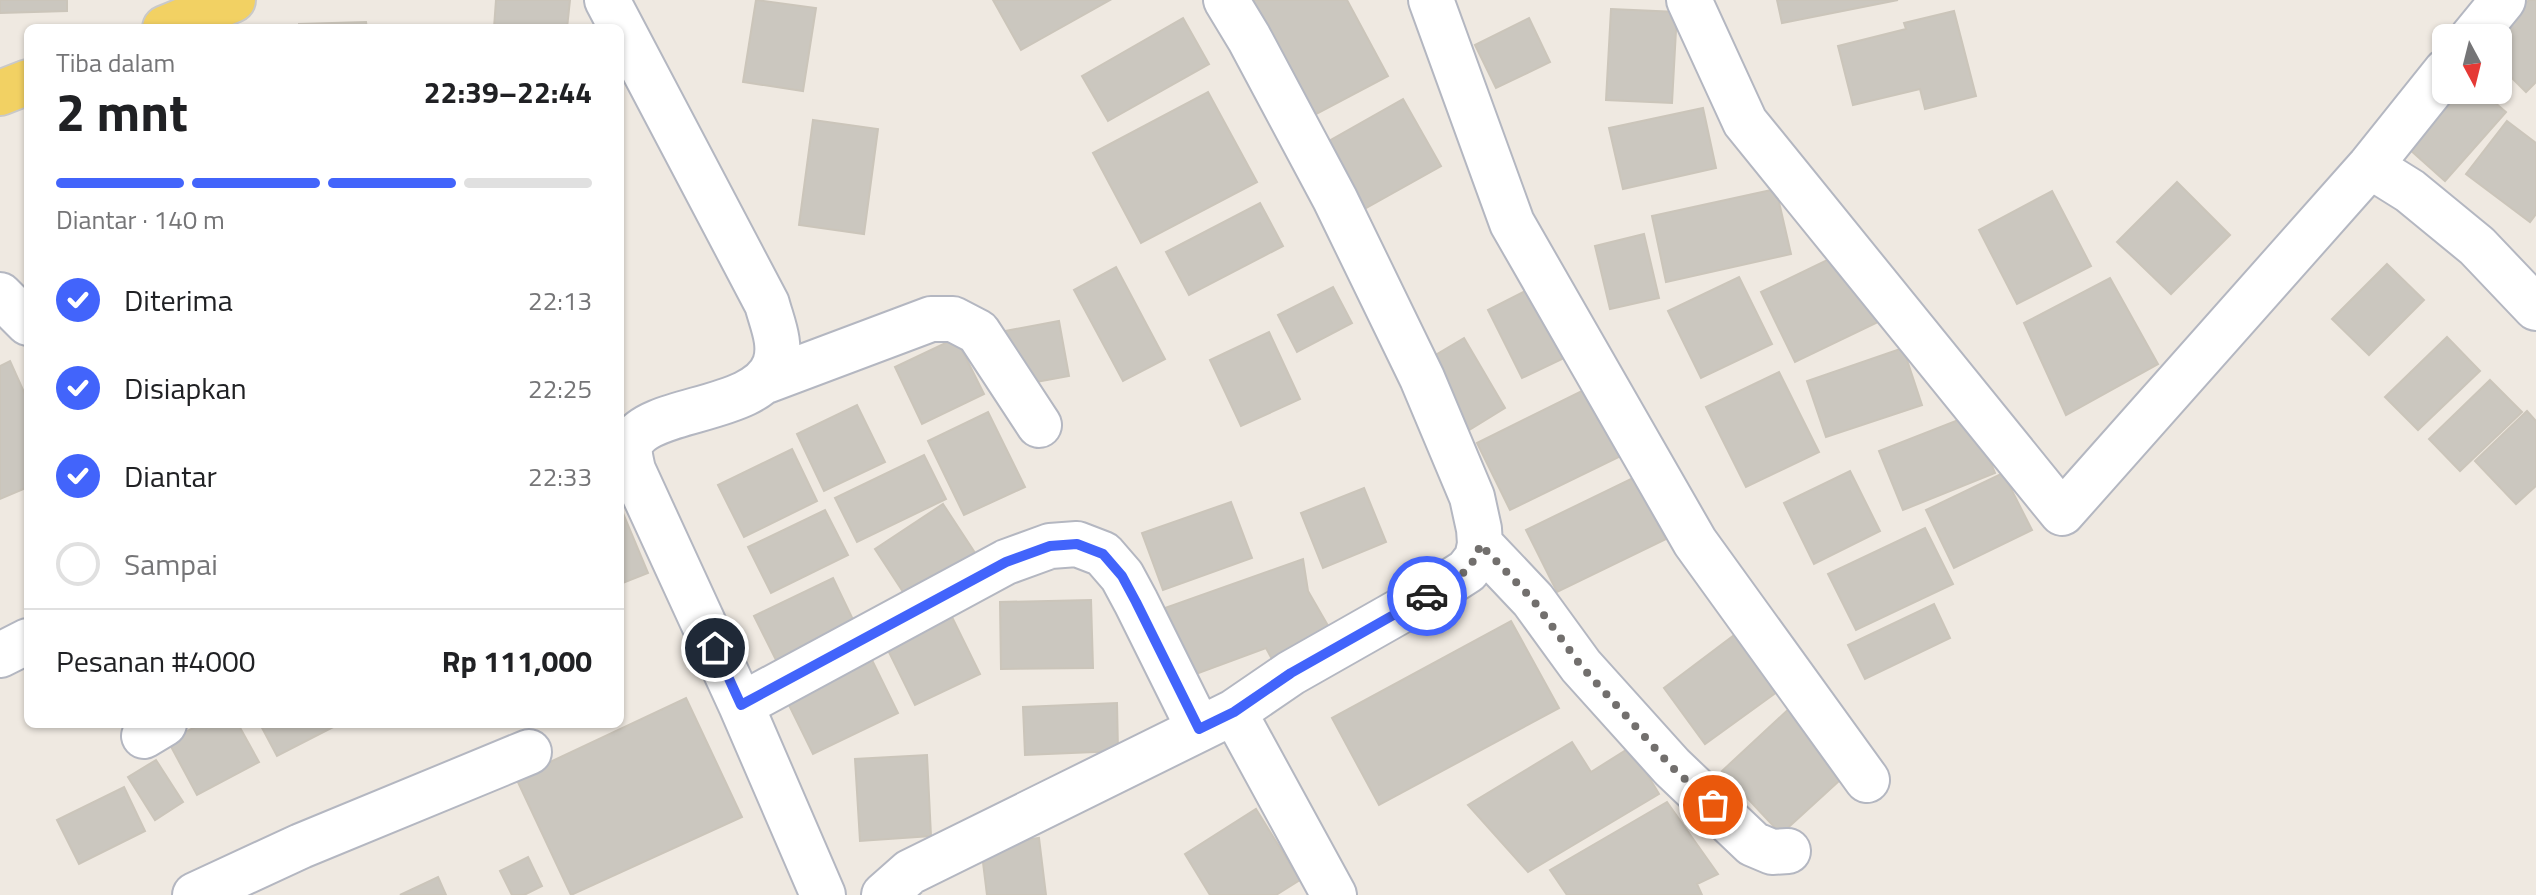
<!DOCTYPE html>
<html lang="id">
<meta charset="utf-8">
<style>
:root{--surface:#fff;--page:#f2f2f2;--text:#202124;--muted:#757577;--line:#e0e0e0;--accent:#4264fb}
body{margin:0;font-family:"Titillium Web",sans-serif;background:var(--page);color:var(--text);height:100vh;display:flex;flex-direction:column;font-size:30px;white-space:nowrap}
*{box-sizing:border-box;margin:0}
p{font-size:26px;color:var(--muted)}
.icon{flex:none;width:44px;height:44px;fill:none;stroke:currentColor;stroke-width:2;stroke-linecap:round;stroke-linejoin:round}
.map{position:relative;flex:1;overflow:hidden}
.side{position:absolute;left:24px;top:24px;width:600px;height:704px;display:flex;flex-direction:column;background:var(--surface);border-radius:12px;box-shadow:0 2px 6px #0004}
.side>*{flex:none}
.needle{width:52px;rotate:173deg}
.buttons{position:absolute;left:2432px;top:24px;display:grid;gap:16px}
.buttons a{display:grid;place-items:center;width:80px;height:80px;border-radius:12px;background:var(--surface);box-shadow:0 2px 6px #0004;font-size:40px}
.pin{position:absolute;display:grid;place-items:center;width:68px;height:68px;color:#fff;margin:-34px;border:4px solid #fff;border-radius:50%;box-shadow:0 2px 8px #0007}
.courier{position:absolute;display:grid;place-items:center;width:80px;height:80px;margin:-40px;border:6px solid #4264fb;border-radius:50%;background:#fff;color:#222;box-shadow:0 2px 10px #0007}
.head em{font-style:normal;font-weight:700}
.head div{display:flex;flex-direction:column-reverse}
.head{display:flex;align-items:center;justify-content:space-between;height:136px;padding:0 32px}
h1{font-size:52px;font-weight:700;line-height:60px}
.bar{display:grid;grid-template-columns:repeat(4,1fr);gap:12px 8px;align-content:center;height:96px;padding:0 32px}
.bar i{height:10px;border-radius:6px;background:var(--line)}
.bar .active{background:var(--accent)}
.bar p{grid-column:span 4}
.line{display:flex;align-items:center;gap:20px;padding:0 32px;border-top:2px solid var(--line)}
.line div{flex:1}
ol{padding:0 32px;list-style:none}
li{display:flex;align-items:center;gap:24px;height:88px}
li p{margin-inline-start:auto}
li .icon{padding:8px;border-radius:50%;background:var(--accent);color:#fff;stroke-width:4}
li:last-child{color:var(--muted)}
li i{width:44px;height:44px;border:4px solid var(--line);border-radius:50%}
.map>svg:first-child{display:block}
</style>
<div class="map">
<svg width="2536" height="895" viewBox="0 0 2536 895">
<rect width="100%" height="100%" fill="#efe9e1"/>
<!-- building -->
<path fill="#cbc7bf" stroke="#cbc5ba" stroke-width="2" d="M0,0h67v11l-67,2z
M496,0h74l-3,28h-73z
M756,0l60,8 -13,83 -60,-9z
M993,0h117l-89,50z
M1252,0h95l41,76 -83,44 -61,-115z
M1777,0h121l-116,23z
M2529,0h7v82l-10,10 -28,-28v-26h-8z
M1611,9l66,3 -5,91 -66,-3z
M1954,11l22,85 -51,13 -5,-20 -67,16 -15,-59 68,-17 -2,-6z
M1183,18l26,46 -101,57 -26,-45z
M1529,18l21,44 -54,26 -21,-43z
M366,22l1,6h-68v-4z
M2446,90h34l26,22 -61,69 -45,-40z
M1208,92l49,90 -116,61 -48,-90z
M1403,99l38,67 -89,50 -37,-67z
M1703,108l13,60 -93,21 -14,-61z
M813,120l65,9 -14,105 -65,-9z
M2507,121l29,22v71l-6,8 -64,-48z
M2177,182l53,53 -59,59 -54,-52z
M1776,189l15,65 -125,28 -14,-66z
M2052,191l39,75 -74,38 -38,-74z
M1260,203l23,43 -94,49 -23,-43z
M1644,234l15,64 -49,11 -15,-63z
M1846,251l34,70 -85,41 -34,-70z
M2387,264l37,36 -55,55 -37,-36z
M1116,267l49,92 -42,22 -49,-91z
M1739,277l33,67 -71,34 -33,-67z
M2110,278l48,86 -92,51 -42,-92z
M1333,287l19,36 -55,29 -19,-37z
M1531,288l33,70 -42,20 -34,-68z
M1059,321l10,55 -55,10 -9,-55z
M1269,332l31,67 -59,27 -31,-66z
M2447,337l33,34 -62,59 -33,-33z
M956,338l28,56 -62,30 -27,-57z
M1464,338l41,70 -36,22 -42,-70z
M1903,348l19,57 -96,32 -19,-56z
M10,361l18,40v86l-28,12v-133z
M1779,372l40,80 -73,35 -40,-80z
M2490,380l32,32 -62,59 -31,-32z
M1600,382l33,68 -123,60 -33,-67z
M857,405l28,57 -61,29 -27,-57z
M2527,411l9,10v65l-20,18 -41,-43z
M988,412l37,75 -61,28 -36,-74z
M1971,415l24,58 -92,37 -24,-59z
M792,449l25,52 -73,36 -26,-52z
M924,455l22,44 -89,43 -22,-44z
M1850,471l30,60 -66,33 -30,-61z
M2003,473l29,57 -78,38 -28,-58z
M1635,477l31,62 -109,53 -31,-62z
M1364,488l22,54 -63,26 -22,-55z
M1231,502l21,56 -89,32 -21,-57z
M943,504l38,58 -68,45 -38,-58z
M620,506l28,67 -28,11z
M825,510l23,45 -77,38 -23,-46z
M1925,528l28,56 -97,46 -28,-56z
M1303,559l5,32 22,38 -57,32 -7,-13 -81,30 -37,-64z
M833,578l25,52 -78,38 -26,-52z
M1091,600l2,68 -92,1 -1,-67z
M1934,604l16,34 -85,41 -17,-34z
M949,611l31,63 -65,31 -31,-63z
M1511,621l48,87 -180,97 -47,-87z
M1741,630l43,57 -79,57 -41,-56z
M868,652l30,61 -85,41 -30,-61z
M686,698l56,119 -171,78 -55,-117z
M1117,703l1,48 -93,4 -2,-48z
M1791,707l59,64 -69,63 -59,-63z
M201,724h37l21,38 -62,33 -29,-54z
M260,724h79l-62,32z
M1572,742l19,30 40,-25 28,47 -131,78 -60,-67z
M927,755l4,81 -71,5 -5,-82z
M156,760l27,42 -28,18 -27,-43z
M124,787l21,44 -66,33 -22,-44z
M1667,802l51,72 -21,10 5,11h-135l-17,-25z
M1256,809l44,71 -24,15h-66l-25,-41z
M1039,838l7,57h-59l-6,-49z
M528,857l14,29 -18,9h-12l-12,-24z
M438,877l8,18h-46z"/>
<g fill="none" stroke-linecap="round" stroke-linejoin="round">
<defs>
<path id="minor" d="M607,0l160,304c5,19 15,40 8,60 -16,48 -121,42 -142,76 -6,9 -2,20 0,30l108,235 82,190
M1431,0l81,223 183,319 172,238
M1689,0l56,122 317,391 308,-347 76,-95
M2472,38l31,-38
M2370,166l40,25 67,55 59,62
M0,295l28,28
M766,381l165,-62h22l25,13 61,93
M1480,544l53,56 48,66 91,101 81,77 19,8 16,-1
M0,655l28,-14
M741,705l265,-143 44,-16 27,-2 26,10 19,22 14,26 63,127
M1234,712l100,183
M144,736l20,-12
M195,895l106,-49 228,-94
M884,895l26,-23 324,-160 57,-39 148,-84 28,-18 10,-13 3,-14 -1,-15 -7,-32 -50,-119 -87,-179 -86,-161 -23,-38"/>
<path id="major" d="M165,28l68,-28
M0,93l28,-11"/>
</defs>
<!-- minor casing -->
<use href="#minor" stroke="#b4b7c1" stroke-width="48"/>
<!-- major casing -->
<use href="#major" stroke="#c9c9c9" stroke-width="48"/>
<!-- minor -->
<use href="#minor" stroke="#fff" stroke-width="44"/>
<!-- major -->
<use href="#major" stroke="#f2d163" stroke-width="44"/>
</g>
<g fill="none" stroke-linecap="round" stroke-linejoin="round">
<!-- done -->
<path stroke="#726f6d" stroke-width="8" stroke-dasharray="0 14.4" d="M1427,596c23,-13 47,-24 53,-52l53,56 48,66 91,101 41,38"/>
<!-- route -->
<path stroke="#4264fb" stroke-width="10" d="M715,648l26,57 265,-143 44,-16 27,-2 26,10 19,22 14,26 63,127 35,-17 57,-39 136,-77"/>
</g>
</svg>
<div class="buttons">
<a><svg class="needle" viewBox="-14 -14 28 28"><path d="M0-13l5 13h-10z" fill="#e53935"/><path d="M0 13l5-13h-10z" fill="#757577"/></svg></a>
</div>
<div class="pin" style="left:1713px;top:805px;background:#ea580c"><svg class="icon" aria-label="bag" viewBox="0 0 24 24"><path d="M5 8h14l-1 12H6zM9 8a3 3 0 0 1 6 0"/></svg></div>
<div class="pin" style="left:715px;top:648px;background:#1f2937"><svg class="icon" aria-label="home" viewBox="0 0 24 24"><path d="M3 11l9-7 9 7M6 9v11h12V9"/></svg></div>
<div class="courier" style="left:1427px;top:596px"><svg class="icon" aria-label="car" viewBox="0 0 24 24"><path d="M5 17H2v-5l4-1 3-4h7l3 4 3 1v5h-3M9 17h6M6 11h13"/><circle cx="7" cy="17" r="2"/><circle cx="17" cy="17" r="2"/></svg></div>
<section class="side">
<div class="head"><div><h1>2 mnt</h1><p>Tiba dalam</p></div><em>22:39–22:44</em></div>
<div class="bar"><i class="active"></i><i class="active"></i><i class="active"></i><i></i><p>Diantar · 140 m</p></div>
<ol>
<li><svg class="icon" aria-label="check" viewBox="0 0 24 24"><path d="M5 12l5 5 9-10"/></svg>Diterima<p>22:13</p></li>
<li><svg class="icon" aria-label="check" viewBox="0 0 24 24"><path d="M5 12l5 5 9-10"/></svg>Disiapkan<p>22:25</p></li>
<li><svg class="icon" aria-label="check" viewBox="0 0 24 24"><path d="M5 12l5 5 9-10"/></svg>Diantar<p>22:33</p></li>
<li><i></i>Sampai</li>
</ol>
<div class="line" style="height:104px"><div>Pesanan #4000</div><b>Rp 111,000</b></div>
</section>
</div>
